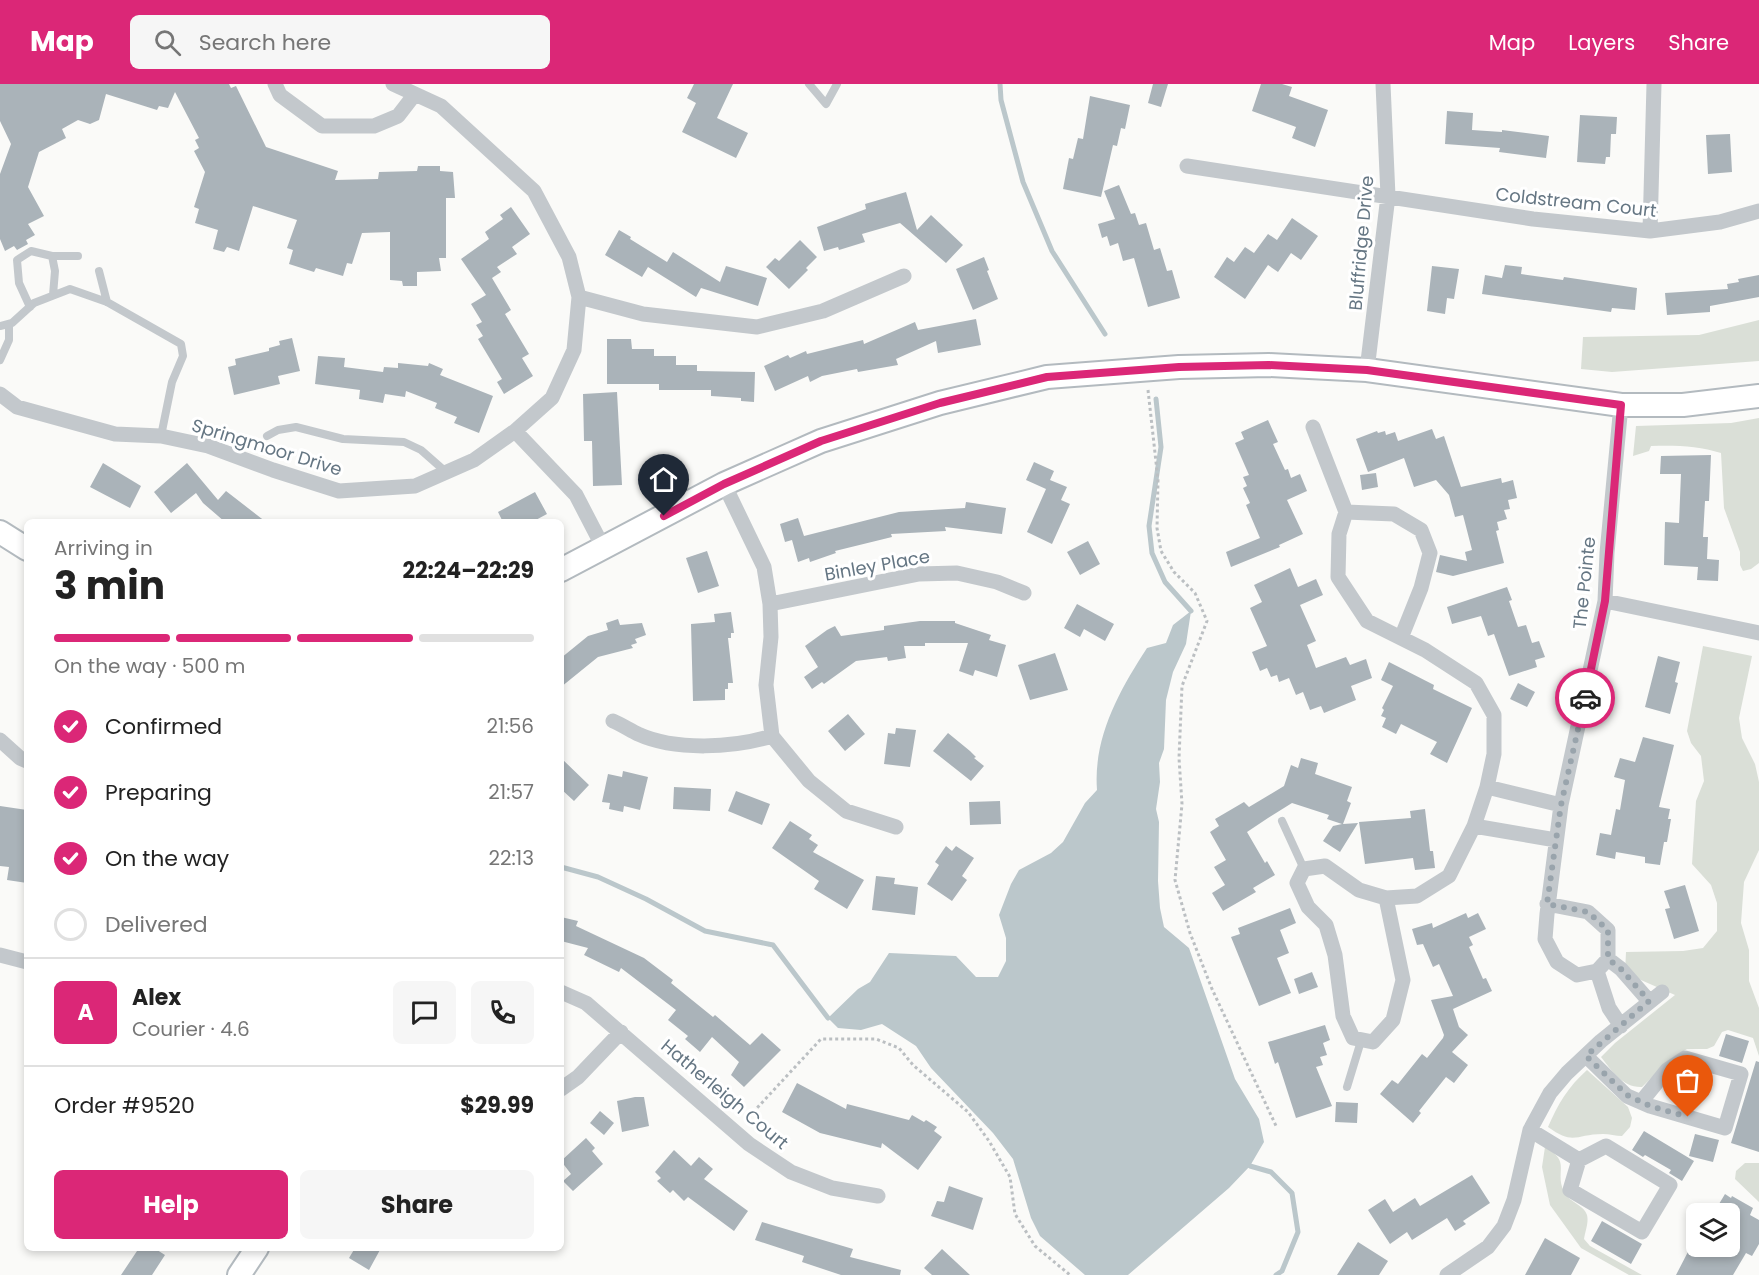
<!DOCTYPE html>
<meta charset="utf-8">
<style>
:root{--surface:#fff;--page:#f6f6f6;--text:#222;--muted:#767676;--line:#e0e0e0;--accent:#db2777}
body{margin:0;font-family:Poppins,sans-serif;background:var(--page);color:var(--text);height:100vh;display:flex;flex-direction:column;font-size:22px;white-space:nowrap}
*{box-sizing:border-box;margin:0}
p{font-size:20px;color:var(--muted)}
.icon{flex:none;width:33px;height:33px;fill:none;stroke:currentColor;stroke-width:2;stroke-linecap:round;stroke-linejoin:round}
.map{position:relative;flex:1;overflow:hidden}
.side{position:absolute;left:24px;top:435px;width:540px;height:732px;display:flex;flex-direction:column;background:var(--surface);border-radius:9px;box-shadow:0 3px 9px #0003}
.side>*{flex:none}
.tools{position:absolute;left:1686px;top:1119px;display:grid;gap:12px}
.tools a{display:grid;place-items:center;width:54px;height:54px;border-radius:9px;background:var(--surface);box-shadow:0 3px 9px #0003;font-size:30px}
.pin{position:absolute;display:grid;place-items:center;width:51px;height:51px;color:#fff;margin:-62px -26px;border-radius:50% 50% 50% 0;rotate:-45deg;box-shadow:0 0 6px #0007}
.pin .icon{rotate:45deg}
.courier{position:absolute;display:grid;place-items:center;width:60px;height:60px;margin:-30px;border:4px solid #db2777;border-radius:50%;background:#fff;color:#222;box-shadow:0 2px 8px #0007}
.headline em{font-style:normal;font-weight:700}
.headline div{display:flex;flex-direction:column-reverse}
.headline{display:flex;align-items:center;justify-content:space-between;height:102px;padding:0 30px}
h1{font-size:39px;font-weight:700;line-height:45px}
.bar{display:grid;grid-template-columns:repeat(4,1fr);gap:9px 6px;align-content:center;height:72px;padding:0 30px}
.bar i{height:8px;border-radius:4px;background:var(--line)}
.bar .active{background:var(--accent)}
.bar p{grid-column:span 4}
.line{display:flex;align-items:center;gap:15px;padding:0 30px;border-top:2px solid var(--line)}
.line div{flex:1}
.round{display:grid;place-items:center;flex:none;width:63px;height:63px;border-radius:9px;background:var(--page)}
ol{padding:0 30px;list-style:none}
li{display:flex;align-items:center;gap:18px;height:66px}
li p{margin-inline-start:auto}
li .icon{padding:6px;border-radius:50%;background:var(--accent);color:#fff;stroke-width:4}
li:last-child{color:var(--muted)}
li i{width:33px;height:33px;border:3px solid var(--line);border-radius:50%}
.button{display:flex;gap:12px;margin-top:auto;padding:12px 30px}
.button a{flex:1;height:69px;border-radius:9px;background:var(--accent);color:#fff;font-size:24px;font-weight:700;line-height:69px;text-align:center}
.button a+a{background:var(--page);color:var(--text)}
header{display:flex;align-items:center;gap:36px;box-sizing:border-box;height:84px;padding:0 30px;background:var(--accent);color:#fff}
header strong{font-size:28px}
nav{display:flex;gap:33px;margin-inline-start:auto;font-size:21px}
.search{width:420px;height:54px;background:var(--page);display:flex;align-items:center;gap:15px;box-sizing:border-box;padding:0 21px;border-radius:9px;color:var(--muted);font-size:22px}
.map>svg:first-child{display:block}
</style>
<header>
<strong>Map</strong>
<div class="search"><svg class="icon" aria-label="search" viewBox="0 0 24 24"><circle cx="10" cy="10" r="6"/><path d="M15 15l6 6"/></svg>Search here</div>
<nav><a>Map</a><a>Layers</a><a>Share</a></nav>
</header>
<div class="map">
<svg width="1759" height="1191" viewBox="0 0 1759 1191">
<rect width="100%" height="100%" fill="#fafaf8"/>
<!-- green -->
<path fill="#dadfd7" d="M1759,236v41l-147,11 -31,-3 2,-32 116,-2z
M1759,334v145l-8,6 -8,2 -3,-6v-13l-16,-44 -3,-55c-22,-7 -46,-8 -70,-7l-2,5 -16,5 3,-30 95,-3z
M1703,562l49,10 -13,62 3,20 13,26 4,18v68l-15,32 -3,41 8,27v31l10,27v48l-6,-18 -25,-8 -6,2 -8,14 -7,3h-20l-15,9 -30,29c-19,1 -30,-16 -41,-30l14,-14 60,-48 -50,-22 1,-21 57,-1 20,-3 14,-17v-28l-6,-18 -19,-21 4,-63 8,-20 -3,-25 -10,-13 -4,-12z
M1587,986l41,37 4,11 -2,9 -8,9c-6,0 -13,-2 -19,-2 -27,0 -29,12 -55,-7 10,-23 20,-40 39,-57z
M1545,1063c27,15 9,24 19,45 5,10 20,13 23,23 2,7 -2,17 -3,24l6,7 52,29h-13l-48,-27 -31,-43 -8,-38z
M1745,1079h14v39l-24,-23 1,-8z"/>
<!-- water -->
<path fill="#bbc7cb" d="M1191,527l-5,33 -13,28 -7,28 -2,49 -5,14 1,19 -4,27 3,13 -1,59 2,27 4,19 25,21 46,131 24,40 5,23 -14,24 -21,22 -101,87h-43l-45,-39 -9,-18 -18,-59 -20,-26 -62,-65 -15,-22 -34,-22 -21,6 -23,-2 -10,-10 30,-29 12,-7 19,-29 67,3 20,21h22l8,-16v-23l-7,-23 12,-31 8,-14 32,-17 12,-11 22,-39 12,-13c-4,-52 22,-99 50,-142l19,-5 7,-18z"/>
<g fill="none" stroke-linecap="round" stroke-linejoin="round">
<!-- stream -->
<path stroke="#bbc7cb" stroke-width="5" d="M1000,0l1,16 22,82 29,69 53,83
M1156,315l5,48 -12,79 3,27 13,29 26,29
M561,783l37,10 48,22 59,32 68,14 55,73
M1250,1082l21,6 21,21 6,39 -16,39 -6,4"/>
</g>
<!-- building -->
<path fill="#aab3b9" d="M0,0h229l2,4 5,-2 30,61 72,24 -3,9 43,-1 1,-7 38,-1 1,-5h22v5l13,1 2,26h-9v60h-7l2,13 -24,1v14h-14l-1,-5 -12,-1v-48l-28,1 -10,31 -5,-1 -4,13 -27,-8 -2,4 -25,-8 4,-14 -6,-2 10,-28 -44,-14 -14,45 -12,-4 -3,5 -11,-3 5,-19 -23,-7 4,-14 -5,-2 11,-35 -11,-21 5,-3 -4,-8 4,-2 -24,-46 -7,16 -9,-2 -2,4 -51,-16 -7,26 -9,4 -12,-4 -16,9 4,9 -27,14 -11,35 16,29 -16,8 7,11 -9,5 2,4 -11,6 -3,-4 -9,5 -5,-12v-65l11,-30 -11,-23z
M694,0h39l-16,34 31,15 -12,25 -54,-26 14,-29 -9,-5z
M1153,0h15l-7,23 -13,-4z
M1261,0h21l10,3 -3,9 39,14 -13,37 -23,-9 4,-11 -44,-16z
M1090,12l40,9 -5,24 -4,-1 -4,18 -4,-1 -12,52 -38,-8 6,-31 4,1 5,-21 5,1z
M1447,27l26,2 -1,17 30,2v-2l47,6 -3,22 -47,-6 1,-4 -55,-4z
M1580,31l37,2 -1,17h-5l-1,23h-4l-1,7 -28,-2z
M1730,50l2,38 -24,2 -2,-39z
M1119,101l12,29 4,-1 4,12 7,-2 8,27 6,-2 7,23 5,-1 8,28 -32,9 -14,-49 -11,3 -5,-18 -8,3 -3,-10 -5,2 -4,-14 17,-5 -11,-28z
M906,108l11,38 14,-15 32,30 -17,18 -46,-40 -38,11 3,8 -26,8 -1,-3 -14,4 -7,-24 49,-18 -1,-5z
M511,123l19,27 -18,13 5,7 -20,13 4,5 -9,6 19,32 -6,4 24,40 -7,4 11,18 -29,18 -7,-12 5,-3 -24,-40 5,-3 -7,-11 6,-3 -11,-18 15,-9 -25,-36 28,-20 -4,-7 18,-13 -3,-4z
M1292,134l26,18 -17,24 -10,-7 -13,19 -10,-7 -23,34 -31,-22 13,-20 7,5 11,-15 9,6 14,-19 9,6z
M619,146l12,7 -1,2 37,23 6,-10 47,30 6,-16 41,12 -9,28 -57,-18 -5,9 -48,-30 -6,10 -37,-22z
M800,156l17,17 -11,11 2,2 -19,19 -23,-22 9,-9 4,3z
M984,173l5,13 -2,1 11,28 -25,11 -17,-41z
M1505,181l17,2 -1,7 42,6 1,-3 73,11 -2,22 -23,-2 -1,4 -129,-18 3,-19 17,3z
M1432,182l27,3 -5,30 -7,-1 -2,16 -18,-3z
M1759,191v22l-49,9v6l-43,3 -2,-22 63,-4 -1,-5 12,-2 -1,-3z
M976,235l5,26 -43,8 -2,-12 -40,18 2,6 -40,7 -1,-3 -35,7 -12,6 -2,-6 -33,15 -11,-25 24,-11 2,3 16,-7 1,3 56,-14 1,4 51,-22 3,8z
M292,254l8,33 -22,5 2,8 -46,11 -6,-28 8,-2 -1,-6 34,-8v-3l11,-3 -1,-4z
M607,255h24l1,10h22v7h22v9h21v6l58,1 -1,30 -13,-1v-3l-30,-2v-6h-52v-6h-52z
M318,272l27,2 -1,9 39,5 1,-5 14,1v-5l30,3 1,-3 14,6 -3,6 53,21 -14,37 -25,-10 3,-6 -22,-9 2,-5 -31,-12 -1,6 -20,-3 -2,9 -24,-4 1,-9 -45,-6z
M617,308l5,93 -29,1 -1,-45h-8l-1,-47z
M1268,336l10,22 -5,2 12,26 3,-1 3,9 9,-4 7,17 -20,9 16,34 -24,11 1,2 -49,20 -5,-15 34,-14 -14,-33 4,-2 -7,-15 4,-2 -4,-9 6,-2 -14,-32 9,-4 -3,-7z
M1432,345l4,10 8,-3 17,51 40,-9 1,5 11,-3 4,18 -9,2 2,9 -6,1 3,9 -10,3 2,8 -3,1 8,32 -51,13 -17,-4 4,-17 27,6 -2,-9 7,-2 -9,-35 -8,2 -6,-22 -13,-15 -22,7 -10,-29 -36,14 -12,-33 21,-8 1,2 7,-2 1,4 9,-3 3,9z
M1711,371l-2,46h-4l-2,36h5l-1,22 12,1 -1,21 -21,-1 1,-13 -34,-2 1,-43 14,1 2,-49h-21l1,-18z
M1034,378l20,9 -4,9 17,7 -6,13 9,4 -18,40 -25,-12 19,-43 -20,-9z
M103,379l38,23 -11,22 -40,-21z
M187,379l31,37 8,-9 40,31h-41l-22,-19 -7,-10 -25,20 -17,-21z
M1376,389l2,14 -16,3 -2,-15z
M535,408l12,22 -15,8h-29l-5,-10z
M966,418l40,6 -4,26 -57,-7 1,4 -55,3 1,3 -57,14 1,2 -26,9 -1,-4 -11,4 -6,-22 -7,2 -5,-18 18,-6 6,18 95,-24 66,-4z
M1088,457l12,23 -20,11 -13,-23z
M707,467l12,35 -21,7 -12,-35z
M1290,484l8,19 18,-8 7,16 -23,10 16,36 -9,4 9,23 30,-11 4,8 16,-6 6,19 -21,8 5,14 -32,13 -3,-7 -11,4 -7,-18 -7,3 -7,-17 -10,4 -2,-7 -6,2 -4,-9 -7,3 -8,-19 15,-6 -17,-38 12,-6 -8,-17z
M1507,503l5,13 -3,1 9,26 8,-2 6,18 7,-2 6,16 -10,3 2,7 -28,9 -15,-42 -6,2 -7,-20 -29,8 -5,-17z
M1077,520l37,20 -9,17 -21,-12 -4,8 -16,-9z
M731,528l3,21h-3v5h-3l5,45h-5v6h-3v11l-32,1 -2,-77 24,-2 -1,-8z
M618,535l2,6 22,-2 4,12 -11,4 2,4 -6,2 2,3 -35,9 -37,30v-29l27,-22 20,-6 -2,-7z
M920,537h35v2l36,12 -2,5 17,5 -9,32 -22,-7 -2,6 -14,-5 9,-28h-43v3h-21l2,12 -18,3 -1,-4 -31,4 -32,23 -2,-2 -10,7 -8,-12 14,-10 -13,-21 22,-16 8,-4 6,10 43,-6v-4z
M1055,569l13,37 -38,10 -12,-35z
M1658,572l22,6 -5,20 3,1 -8,31 -25,-7z
M1389,578l45,23 -1,4 39,19 -25,55 -17,-9 7,-12 -36,-18 -5,10 -14,-7 4,-9 -5,-2 3,-6 -2,-2 11,-22 -12,-6z
M1518,599l17,9 -8,15 -17,-8z
M848,630l17,20 -20,17 -17,-20z
M896,644l20,2 -6,37 -26,-3 4,-31 7,1z
M948,649l22,18 6,6 -2,1 10,8 -13,15 -38,-30z
M1643,653l31,8 -15,62 11,2 -2,10h3l-4,23h-3l-4,23 -15,-2v-6l-29,-5 -1,7 -19,-4 4,-22 11,2 5,-26 4,1 5,-30 -11,-3 6,-19 15,4z
M561,674l28,27 -15,16 -13,-12z
M1301,674l17,5 -3,11 37,13 -5,14 4,2 -8,21 15,-1 -18,29 -17,-11 10,-15 9,-2 -15,-5 2,-4 -37,-12 -24,15 -21,14 18,31 2,-2 8,14 -22,13 3,4 -33,19 -11,-18 13,-8 -11,-18 12,-7 -16,-28 9,-6 -4,-7 29,-17 5,5 35,-21 7,-21 7,3z
M623,687l25,6 -8,33 -16,-4 -1,6 -14,-3 1,-6 -8,-1 6,-28 14,3z
M674,703l37,2 -1,22 -37,-2z
M736,707l34,13 -8,21 -34,-14z
M1000,717l1,23 -31,1 -1,-23z
M0,722l27,4v73l-20,-3 2,-13 -9,-1z
M1425,725l5,42h3l2,17 -20,2 -2,-12 -48,6 -6,-42 52,-4 -1,-7z
M790,737l22,14 -3,4 9,6 -5,7 51,28 -17,29 -33,-20 5,-8 -47,-33z
M946,762l6,5 4,-5 18,12 -12,18 5,4 -15,21 -25,-17 12,-19 -4,-3z
M876,792l19,2 -1,6 24,3 -3,28 -43,-5z
M1685,801l14,46 -25,8 -9,-30 5,-1 -6,-17z
M1290,824l6,15 -16,7 9,23 -12,5 14,35 -32,13 -28,-69 9,-3 -2,-6z
M1466,829l2,5 10,-5 8,16 -17,8 4,8 -4,2 14,32 3,-1 6,13 -39,18 6,18 9,8 -16,17 16,13 -14,18 -8,-6 -27,34 2,2 -8,10 -33,-29 12,-14 6,4 24,-30 5,4 16,-20 1,-3 -13,-35 22,-4 -14,-32 -6,3 -10,-23 -6,1 -5,-16 20,-6 1,5z
M561,833l17,4 -2,5 68,32 29,22 -2,3 42,34 2,-2 35,30 12,-12 19,17 -37,37 -13,-12 8,-13 -27,-25 -12,15 -15,-13 3,-3 -20,-16 8,-10 -55,-42 -2,4 -35,-17 4,-7 -27,-7z
M1312,888l6,15 -19,7 -5,-15z
M1325,941l5,15 -7,3 4,12 -7,2 3,8 -7,2 16,39 -36,12 -18,-56 -3,2 -7,-22z
M1726,950l23,7 -7,22 -23,-7z
M1756,977l3,1v90l-28,-9z
M797,999l49,26 1,-5 62,16 3,-5 12,7 2,-2 11,7 -3,4 8,6 -24,33 -36,-27 -1,5 -61,-15 -38,-21z
M635,1013h9l5,29 -27,6 -5,-31z
M1336,1018l22,1 -1,20 -22,-1z
M600,1027l14,12 -10,12 -14,-12z
M1644,1047l50,30 -12,20 -13,-8 2,-3 -26,-15 -2,2 -11,-7z
M1695,1050l24,6 -6,22 -24,-6z
M586,1054l9,10 -3,3 11,13 -30,27 -10,-10 8,-7 -10,-13z
M674,1066l17,16 8,-9 14,12 -9,10 44,32 -14,20 -46,-34 -4,4 -11,-11 -3,3 -13,-12 4,-3 -6,-6z
M1472,1091l18,28 -27,18 3,3 -11,7 -8,-13 -35,22 -5,-8 -17,12 -22,-34 17,-11 8,13 22,-14 5,8z
M949,1102l34,12 -10,32 -42,-14 6,-15 7,1z
M1725,1110l6,4 1,-2 21,12 -3,7 9,5v24l-7,12 -6,-3 -13,22h-57l15,-29h39v-32h-17z
M1602,1137l40,23 -11,20 -40,-23z
M762,1138l91,27 -3,8 51,13 -1,5h-59l-39,-13 2,-6 -49,-16z
M1545,1154l35,20 -9,17h-46z
M1358,1158l30,19 -9,14h-42z
M139,1164h15l11,7 -13,20h-31z
M355,1164h26l-12,22 -20,-12z
M942,1165l28,26h-38l-8,-7z"/>
<g fill="none" stroke-linecap="round" stroke-linejoin="round">
<defs>
<path id="secondary" d="M0,448l27,17
M561,486l163,-86 97,-43 119,-38 107,-26 132,-10 90,-2 98,5 254,35h62l76,-9
M239,1191l18,-27"/>
</defs>
<!-- secondary casing -->
<use href="#secondary" stroke="#b3babf" stroke-width="26"/>
<!-- path -->
<path stroke="#bbbfc2" stroke-width="3" stroke-dasharray="3 3" stroke-linecap="butt" d="M1148,306l10,90 -1,48 4,23 13,21 21,21 12,28 -25,65 -3,72 3,46 -7,76 15,53 22,56 65,139
M745,1037l76,-82h55l23,9 14,17 55,47 21,29 21,36 5,37 20,32 35,29"/>
<!-- lane -->
<path stroke="#c3c8cc" stroke-width="8" d="M809,0l17,20 11,-20
M52,172l3,15 -2,24
M99,187l8,31
M30,223l-11,-24 -2,-23 14,-9 21,5h26
M0,242l12,-3 22,-20 36,-14 37,13 74,42 2,12 -11,26 -11,54
M0,276l9,-20v-16
M267,352l11,-6 18,-3 47,12 61,3 17,8 25,22
M1282,737l22,48
M1347,1003l14,-46"/>
<!-- street -->
<path stroke="#c3c8cc" stroke-width="15" d="M275,0l5,11 42,31h52l24,-10 17,-22
M1187,82l346,53 117,12 70,-9 39,-11
M1650,147l4,-147
M579,213l64,17 114,13 66,-16 81,-35
M1367,286l21,-174 -5,-112
M0,310l17,13 98,27 46,2 47,10 65,24 66,21 76,-5 59,-26 41,-29 37,-33 22,-48 5,-53 -10,-40 -35,-66 -93,-85 -48,-22
M1313,343l33,85 -7,22 -1,43 29,44 58,29 51,33 18,32v39l-7,33 -13,39 -25,50 -32,20 -31,2 -27,-8 -34,-24 -21,3 -7,14 11,24 18,18 9,30 8,61 10,22 20,4 20,-22 10,-40 -17,-82
M515,347l61,64 28,54
M724,400l40,83 6,37 1,33 -5,48 6,51 37,45 37,30 50,16
M1346,428l48,2 27,16 9,23 -9,35 -20,50
M1605,517l154,32
M770,520l149,-30 38,-1 40,9 27,11
M613,637c9,4 17,9 25,13 37,17 96,14 134,2
M0,656l20,18 7,3
M1487,703l74,18
M1474,742l82,14
M1547,820l41,8 20,18v29l-11,12 -20,4 -20,-13 -12,-23 2,-25 14,-109 44,-204 2,-48 14,-148
M0,871l27,7
M1608,875l13,10 28,32
M1597,887l12,37 12,18
M561,908l25,11 163,141 42,28 41,16 46,8
M1586,972l41,40 23,10 75,22 16,-54 -56,-16 -18,12 -26,32
M561,1005l17,-12 43,-45
M1530,1046l49,30 -9,30 72,42 28,-47 -64,-39 -27,14
M1447,1191l41,-28 16,-21 10,-26 16,-70 20,-37 17,-20 34,-32 61,-49"/>
<!-- secondary -->
<use href="#secondary" stroke="#fff" stroke-width="22"/>
</g>
<g fill="none" stroke-linecap="round" stroke-linejoin="round">
<!-- done -->
<path stroke="#99a4ac" stroke-width="6" stroke-dasharray="0 10.8" d="M1585,614l-24,107 -14,99 41,8 20,18v29l13,10 28,32 -63,55 41,39 23,11 38,11"/>
<!-- route -->
<path stroke="#db2777" stroke-width="8" d="M664,432l60,-32 97,-43 119,-38 107,-26 132,-10 90,-2 98,5 254,35 -16,196 -20,97"/>
</g>
<g text-anchor="middle" dominant-baseline="central" stroke-width="6" stroke-linejoin="round" paint-order="stroke">
<!-- street labels -->
<g font-size="18" fill="#657683" stroke="#fff">
<text transform="translate(1576 118) rotate(6)">Coldstream Court</text>
<text transform="translate(1361 159) rotate(-85)">Bluffridge Drive</text>
<text transform="translate(267 363) rotate(17)">Springmoor Drive</text>
<text transform="translate(877 481) rotate(-10)">Binley Place</text>
<text transform="translate(1584 499) rotate(-84)">The Pointe</text>
<text transform="translate(725 1010) rotate(40)">Hatherleigh Court</text>
</g>
</g>
</svg>
<div class="tools">
<a><svg class="icon" aria-label="layers" viewBox="0 0 24 24"><path d="M12 4l9 5-9 5-9-5zM3 14l9 5 9-5"/></svg></a>
</div>
<div class="pin" style="left:1688px;top:1033px;background:#ea580c"><svg class="icon" aria-label="bag" viewBox="0 0 24 24"><path d="M5 8h14l-1 12H6zM9 8a3 3 0 0 1 6 0"/></svg></div>
<div class="pin" style="left:664px;top:432px;background:#1f2937"><svg class="icon" aria-label="home" viewBox="0 0 24 24"><path d="M3 11l9-7 9 7M6 9v11h12V9"/></svg></div>
<div class="courier" style="left:1585px;top:614px"><svg class="icon" aria-label="car" viewBox="0 0 24 24"><path d="M5 17H2v-5l4-1 3-4h7l3 4 3 1v5h-3M9 17h6M6 11h13"/><circle cx="7" cy="17" r="2"/><circle cx="17" cy="17" r="2"/></svg></div>
<section class="side">
<div class="headline"><div><h1>3 min</h1><p>Arriving in</p></div><em>22:24–22:29</em></div>
<div class="bar"><i class="active"></i><i class="active"></i><i class="active"></i><i></i><p>On the way · 500 m</p></div>
<ol>
<li><svg class="icon" aria-label="check" viewBox="0 0 24 24"><path d="M5 12l5 5 9-10"/></svg>Confirmed<p>21:56</p></li>
<li><svg class="icon" aria-label="check" viewBox="0 0 24 24"><path d="M5 12l5 5 9-10"/></svg>Preparing<p>21:57</p></li>
<li><svg class="icon" aria-label="check" viewBox="0 0 24 24"><path d="M5 12l5 5 9-10"/></svg>On the way<p>22:13</p></li>
<li><i></i>Delivered</li>
</ol>
<div class="line" style="height:108px"><b class="round" style="background:var(--accent);color:#fff">A</b><div><b>Alex</b><p>Courier · 4.6</p></div><a class="round"><svg class="icon" aria-label="chat" viewBox="0 0 24 24"><path d="M4 5h16v11H9l-5 4z"/></svg></a><a class="round"><svg class="icon" aria-label="phone" viewBox="0 0 24 24"><path d="M5 4h4l2 5-3 2q2 4 5 5l2-3 5 2v4C11 20 4 13 5 4z"/></svg></a></div>
<div class="line" style="height:78px"><div>Order #9520</div><b>$29.99</b></div>
<div class="button"><a>Help</a><a>Share</a></div>
</section>
</div>
